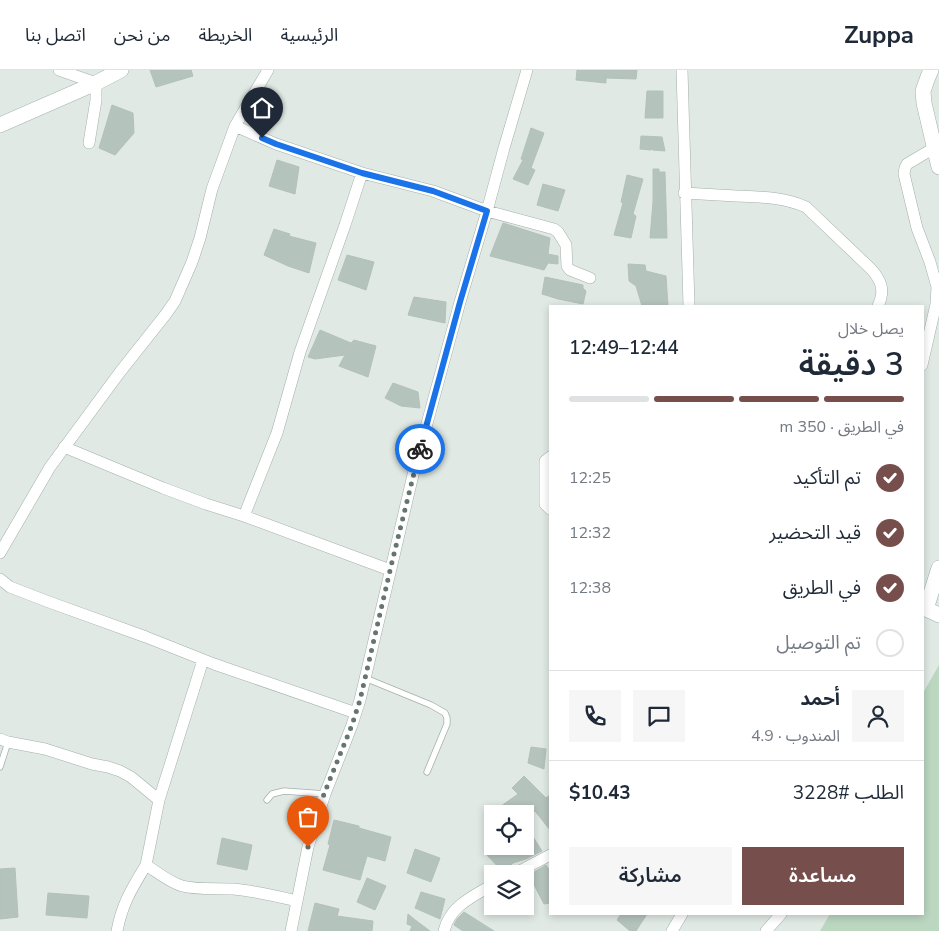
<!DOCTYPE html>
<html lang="ar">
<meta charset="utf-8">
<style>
:root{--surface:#fff;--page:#f6f6f7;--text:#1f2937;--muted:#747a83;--line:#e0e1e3;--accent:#764e4c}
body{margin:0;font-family:"Nunito Sans","Noto Sans Arabic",sans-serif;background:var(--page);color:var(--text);direction:rtl;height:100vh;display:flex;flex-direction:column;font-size:19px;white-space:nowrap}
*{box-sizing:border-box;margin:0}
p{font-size:16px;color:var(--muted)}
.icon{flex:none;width:28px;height:28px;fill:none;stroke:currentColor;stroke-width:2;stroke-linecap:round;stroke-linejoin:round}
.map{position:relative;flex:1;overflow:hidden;direction:ltr}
.details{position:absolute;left:549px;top:235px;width:375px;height:610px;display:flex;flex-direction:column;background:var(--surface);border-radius:0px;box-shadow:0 2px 8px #0003;direction:rtl}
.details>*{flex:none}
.buttons{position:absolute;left:484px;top:735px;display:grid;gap:10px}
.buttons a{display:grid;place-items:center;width:50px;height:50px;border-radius:0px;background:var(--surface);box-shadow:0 2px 8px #0003;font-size:25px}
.pin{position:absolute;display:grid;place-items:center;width:42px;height:42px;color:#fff;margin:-51px -21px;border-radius:50% 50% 50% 0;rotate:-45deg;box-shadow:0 0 5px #0007}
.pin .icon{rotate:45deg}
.courier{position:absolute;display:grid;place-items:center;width:50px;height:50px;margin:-25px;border:4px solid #1a73e8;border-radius:50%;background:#fff;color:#222;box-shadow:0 1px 6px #0007}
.summary em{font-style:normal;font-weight:600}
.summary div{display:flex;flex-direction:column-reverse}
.summary{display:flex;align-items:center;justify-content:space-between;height:85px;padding:0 20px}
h1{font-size:32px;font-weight:600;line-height:38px}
.bar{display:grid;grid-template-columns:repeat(4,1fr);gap:8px 5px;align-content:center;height:60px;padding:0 20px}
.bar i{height:6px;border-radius:4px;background:var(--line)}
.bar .selected{background:var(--accent)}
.bar p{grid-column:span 4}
.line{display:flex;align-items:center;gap:12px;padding:0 20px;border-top:1px solid var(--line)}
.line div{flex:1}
.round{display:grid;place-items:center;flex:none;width:52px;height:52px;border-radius:0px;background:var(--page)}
ol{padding:0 20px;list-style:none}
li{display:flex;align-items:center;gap:15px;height:55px}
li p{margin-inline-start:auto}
li .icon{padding:5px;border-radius:50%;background:var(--accent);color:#fff;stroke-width:4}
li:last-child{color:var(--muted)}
li i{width:28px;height:28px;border:2px solid var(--line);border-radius:50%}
.primary-button{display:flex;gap:10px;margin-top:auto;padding:10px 20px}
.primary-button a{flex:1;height:58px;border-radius:0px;background:var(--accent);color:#fff;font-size:20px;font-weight:600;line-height:58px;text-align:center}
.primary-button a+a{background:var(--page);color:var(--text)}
header{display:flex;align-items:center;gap:30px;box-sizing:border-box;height:70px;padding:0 25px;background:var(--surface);border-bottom:1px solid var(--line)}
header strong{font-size:24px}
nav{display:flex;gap:28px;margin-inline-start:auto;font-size:18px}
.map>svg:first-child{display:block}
</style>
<header>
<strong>Zuppa</strong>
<nav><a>الرئيسية</a><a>الخريطة</a><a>من نحن</a><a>اتصل بنا</a></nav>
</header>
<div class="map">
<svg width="939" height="861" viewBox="0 0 939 861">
<rect width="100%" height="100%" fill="#e0e9e4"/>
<!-- green -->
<path fill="#bbd7c0" d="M939,595v266h-119l10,-17h92l1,-221z"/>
<!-- building -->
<path fill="#b5c3bd" stroke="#b3c1ba" d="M150,0h41l2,6 -37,11z
M577,0h60l-1,9 -30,-1v5l-30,-3z
M647,21h16v27h-18z
M112,35l21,8 1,20 -19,22 -16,-7z
M531,58l13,5 -13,35 4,2 -7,15 -15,-6 10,-19 -2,-1z
M641,66l21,1 3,14 -12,-1 -2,-1v1l-11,-1z
M277,90l22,7 -4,27 -26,-8z
M653,99h6v3h6l2,66h-17l3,-36z
M627,105l16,4 -10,35 3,2 -5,22 -17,-3 9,-32 -2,-1z
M543,114l22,6 -7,21 -21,-6z
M503,153l47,15 -2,16 10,2v8l-10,-1 -4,7 -54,-14z
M274,159l16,5 -1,2 27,7 -7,30 -21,-7 -24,-11z
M347,185l27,7 -8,28 -28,-10z
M628,194l17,1 1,6 20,5 2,30h-26l-6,-20 -7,-5z
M545,207l38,8v3l3,3 -3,13 -25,-5 -16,-5z
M414,227l32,5 -1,21 -37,-8z
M320,260l31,13 3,-3 22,6 -8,31 -29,-11 6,-11 -30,4 -7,-2z
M393,313l25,9 2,16 -19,-2 -16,-8z
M531,677l15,2 -2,20 -16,-6z
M524,706l22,22 4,-3v35l-15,-19 -10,10v-7h-35l28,-20 -6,-6z
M334,750l25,6v2l32,9 -6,24 -18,-5 -7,24 -37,-10 7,-25 -2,-1z
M525,754l17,27 -16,8 -13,4 -10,9 -18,-19 13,-7h27z
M222,768l30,7 -5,25 -30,-6z
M415,779l25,9 -9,24 -24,-9z
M546,795l4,6v32l-6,1 -15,-29z
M15,798l3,49 -18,2v-50z
M367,808l19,8 -11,24 -18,-8z
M421,822l24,7 -5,20 -25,-11z
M48,823l41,3 -2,22 -41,-3z
M315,833l24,6 -2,7 36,5 -1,10h-64z
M464,842l30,19h-31l-9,-6 3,-6z
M408,844l6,5 16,12h-20l2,-5 -5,-2z
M621,844h26l-11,17h-6l-13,-11z"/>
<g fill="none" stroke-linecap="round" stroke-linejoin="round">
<defs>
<path id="lane" d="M365,608l66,27 14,8 2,5v6l-20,48
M0,697l8,-25
M267,730l5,-6 12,-3 41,3"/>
<path id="street" d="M59,0l37,13v17l-7,43
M682,0l7,236
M235,56l41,18 86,29 71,18 54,20 67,18 4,3 8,13 1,21 3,4 20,8
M684,123c18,1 35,2 52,3 24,1 48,1 70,11l65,62c11,12 14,22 7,37
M922,295l14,-61 1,-17 -7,-25 -13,-34 -13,-54 1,-6 2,-4 27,-16
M64,377l99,41 43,16 38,12 146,54
M550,387l-5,4v43l5,5
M244,446l33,-83 23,-81 45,-127 17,-52
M0,483l50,-86 70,-95 46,-58 9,-13 17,-39 8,-24 12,-49 23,-63 33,-56
M0,509l10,8 39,15 97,35 68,27 142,49
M0,669l8,3 37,7 47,15 16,3 12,4 11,6 28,23 -13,65c11,7 23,17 36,21 16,4 34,2 51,3 22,2 43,7 64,12
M159,730l44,-140
M514,804l36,-19
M117,861c5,-27 15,-43 29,-66
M291,861l17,-84 17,-53 27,-69 8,-25 53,-225 47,-173 27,-91 17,-63 23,-78
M444,861c6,-25 28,-34 48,-46
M672,861l10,-17
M766,861l15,-17"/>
<path id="secondary" d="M931,0l-3,7 -5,14 1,12 15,64
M0,55l96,-42 25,-13
M939,498l-13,41 13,6"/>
</defs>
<!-- lane casing -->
<use href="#lane" stroke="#a4b0aa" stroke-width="7"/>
<!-- street casing -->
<use href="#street" stroke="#a4b0aa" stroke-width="12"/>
<!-- secondary casing -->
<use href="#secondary" stroke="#a0b3ab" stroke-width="16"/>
<!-- lane -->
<use href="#lane" stroke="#fff" stroke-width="5.5"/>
<!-- street -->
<use href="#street" stroke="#fff" stroke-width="11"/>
<!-- secondary -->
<use href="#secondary" stroke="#fff" stroke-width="15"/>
</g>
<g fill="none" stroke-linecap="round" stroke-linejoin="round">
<!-- done -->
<path stroke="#65756f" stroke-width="5" stroke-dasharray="0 9" d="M308,777l16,-53 28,-69 8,-25 32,-138 28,-113"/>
<!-- route -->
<path stroke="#1a73e8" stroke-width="6" d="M262,68l14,6 86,29 71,18 54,20 -27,91 -40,147"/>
</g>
</svg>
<div class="buttons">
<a><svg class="icon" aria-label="locate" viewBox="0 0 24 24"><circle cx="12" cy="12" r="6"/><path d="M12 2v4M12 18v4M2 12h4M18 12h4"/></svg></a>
<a><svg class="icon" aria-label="layers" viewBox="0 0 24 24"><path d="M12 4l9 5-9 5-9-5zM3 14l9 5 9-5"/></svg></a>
</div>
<div class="pin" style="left:308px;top:777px;background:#ea580c"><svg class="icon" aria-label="bag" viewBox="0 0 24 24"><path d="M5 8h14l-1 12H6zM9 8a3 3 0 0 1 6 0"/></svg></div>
<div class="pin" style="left:262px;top:68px;background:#1f2937"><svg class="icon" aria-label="home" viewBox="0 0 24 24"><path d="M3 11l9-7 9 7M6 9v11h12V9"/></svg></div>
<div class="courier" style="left:420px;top:379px"><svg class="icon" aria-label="bike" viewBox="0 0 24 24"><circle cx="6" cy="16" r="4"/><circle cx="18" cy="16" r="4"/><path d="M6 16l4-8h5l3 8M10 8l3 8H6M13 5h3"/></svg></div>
<section class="details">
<div class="summary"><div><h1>3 دقيقة</h1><p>يصل خلال</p></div><em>12:44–12:49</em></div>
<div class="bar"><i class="selected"></i><i class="selected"></i><i class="selected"></i><i></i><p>في الطريق · 350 m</p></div>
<ol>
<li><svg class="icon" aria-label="check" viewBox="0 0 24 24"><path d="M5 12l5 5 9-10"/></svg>تم التأكيد<p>12:25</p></li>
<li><svg class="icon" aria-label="check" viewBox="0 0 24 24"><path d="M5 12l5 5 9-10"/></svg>قيد التحضير<p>12:32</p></li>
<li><svg class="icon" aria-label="check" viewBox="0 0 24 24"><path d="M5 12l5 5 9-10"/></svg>في الطريق<p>12:38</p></li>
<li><i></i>تم التوصيل</li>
</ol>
<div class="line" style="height:90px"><a class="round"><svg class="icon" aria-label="person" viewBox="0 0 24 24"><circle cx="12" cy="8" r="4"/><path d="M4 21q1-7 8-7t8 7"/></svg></a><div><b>أحمد</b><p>المندوب · 4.9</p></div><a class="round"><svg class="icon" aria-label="chat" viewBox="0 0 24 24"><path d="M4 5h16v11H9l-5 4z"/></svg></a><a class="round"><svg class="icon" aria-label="phone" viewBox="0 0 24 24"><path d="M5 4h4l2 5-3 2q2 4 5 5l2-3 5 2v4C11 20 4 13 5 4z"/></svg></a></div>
<div class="line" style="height:65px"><div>الطلب #3228</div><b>$10.43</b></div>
<div class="primary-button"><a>مساعدة</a><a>مشاركة</a></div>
</section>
</div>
